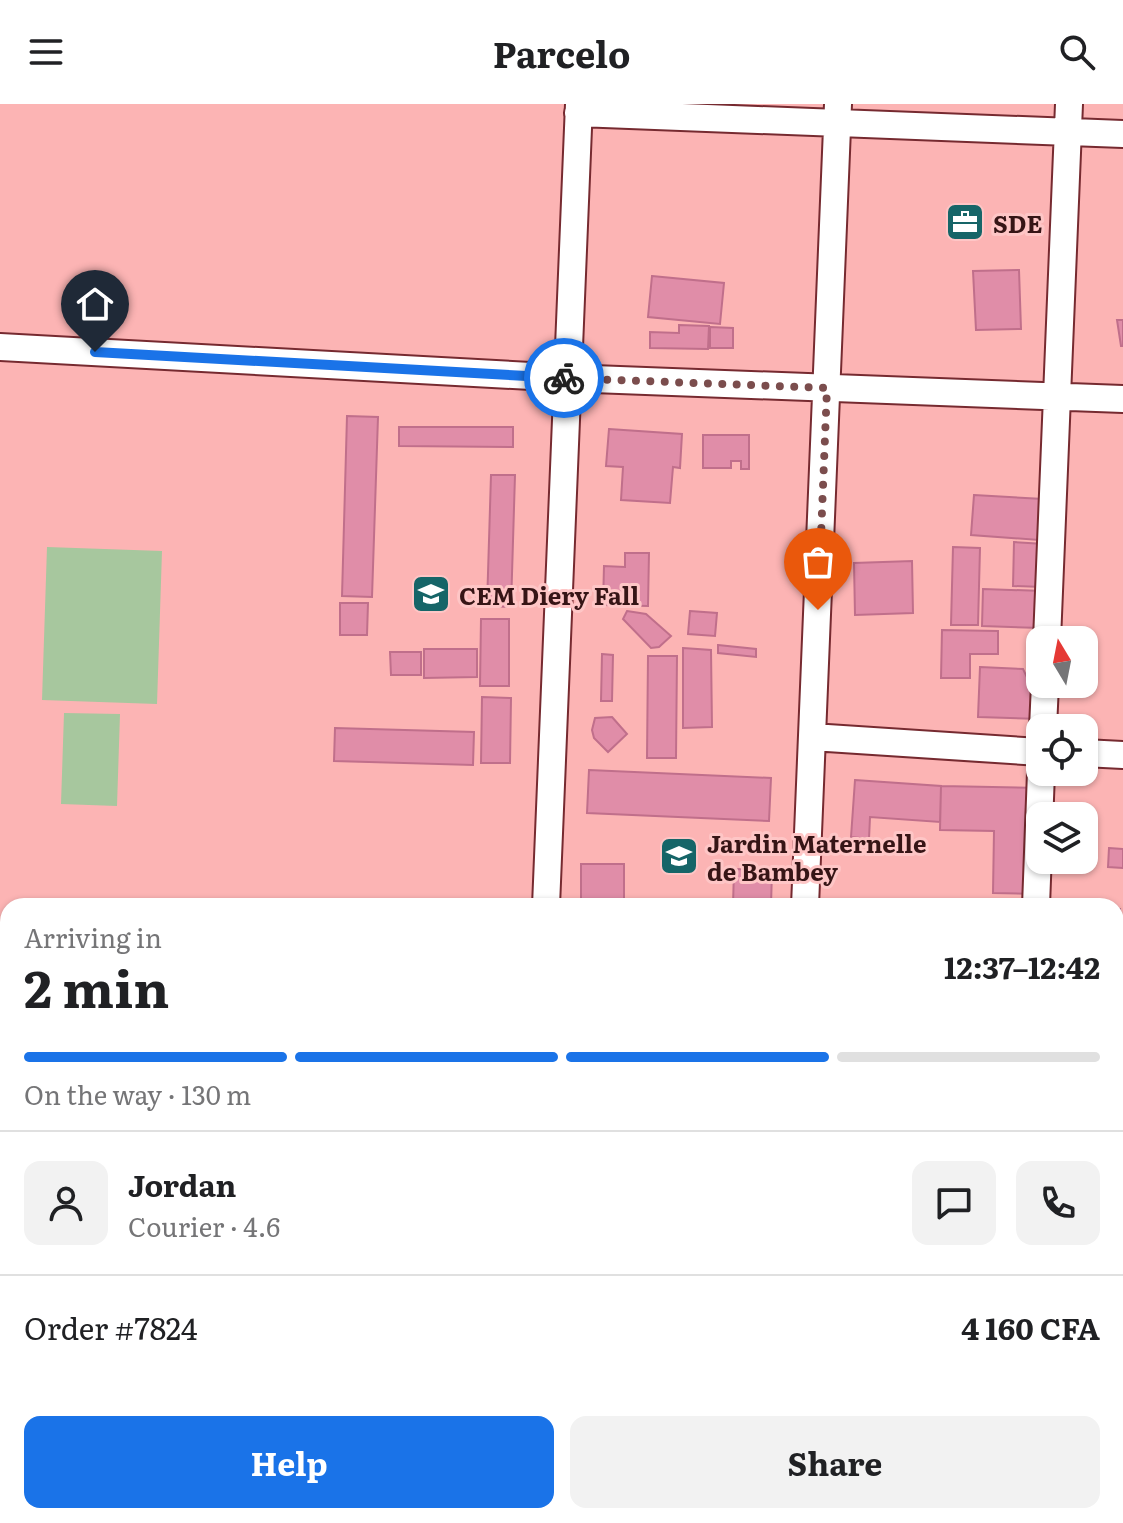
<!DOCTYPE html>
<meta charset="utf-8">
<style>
:root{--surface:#fff;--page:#f2f2f2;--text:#202124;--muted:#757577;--line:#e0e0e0;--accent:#1a73e8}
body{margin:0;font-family:Literata,serif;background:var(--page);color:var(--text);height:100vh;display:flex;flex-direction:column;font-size:30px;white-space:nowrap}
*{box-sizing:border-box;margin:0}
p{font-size:26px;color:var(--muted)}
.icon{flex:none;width:44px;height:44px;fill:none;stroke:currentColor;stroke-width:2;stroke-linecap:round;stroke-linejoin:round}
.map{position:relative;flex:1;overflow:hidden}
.sheet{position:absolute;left:0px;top:794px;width:1124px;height:626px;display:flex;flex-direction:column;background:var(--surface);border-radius:24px 24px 0 0;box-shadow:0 2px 6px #0004}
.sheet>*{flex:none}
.needle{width:52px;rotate:350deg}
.buttons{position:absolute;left:1026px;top:522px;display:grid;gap:16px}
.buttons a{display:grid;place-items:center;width:72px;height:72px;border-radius:16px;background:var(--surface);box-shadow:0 2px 6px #0004;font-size:40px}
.pin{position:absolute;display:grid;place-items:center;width:68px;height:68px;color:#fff;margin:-82px -34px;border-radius:50% 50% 50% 0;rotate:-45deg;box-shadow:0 0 8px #0007}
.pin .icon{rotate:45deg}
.courier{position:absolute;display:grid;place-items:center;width:80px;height:80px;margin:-40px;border:6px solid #1a73e8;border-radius:50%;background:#fff;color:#222;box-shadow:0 2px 10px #0007}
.headline em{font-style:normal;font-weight:700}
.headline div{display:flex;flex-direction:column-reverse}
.headline{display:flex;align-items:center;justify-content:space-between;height:136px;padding:0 24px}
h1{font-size:52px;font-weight:700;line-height:60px}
.bar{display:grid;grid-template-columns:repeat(4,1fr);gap:12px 8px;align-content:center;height:96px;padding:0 24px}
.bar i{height:10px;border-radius:6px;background:var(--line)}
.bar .on{background:var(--accent)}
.bar p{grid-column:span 4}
.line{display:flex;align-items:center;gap:20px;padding:0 24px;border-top:2px solid var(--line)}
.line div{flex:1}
.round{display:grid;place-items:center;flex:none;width:84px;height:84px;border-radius:16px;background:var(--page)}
.button{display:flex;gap:16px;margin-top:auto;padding:16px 24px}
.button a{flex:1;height:92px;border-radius:16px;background:var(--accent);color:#fff;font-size:32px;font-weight:700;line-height:92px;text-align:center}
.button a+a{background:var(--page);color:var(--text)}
header{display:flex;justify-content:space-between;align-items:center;height:104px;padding:0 24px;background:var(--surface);font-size:36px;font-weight:700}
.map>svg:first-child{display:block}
</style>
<header><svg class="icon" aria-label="menu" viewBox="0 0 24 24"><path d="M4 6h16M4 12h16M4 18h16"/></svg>Parcelo<svg class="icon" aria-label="search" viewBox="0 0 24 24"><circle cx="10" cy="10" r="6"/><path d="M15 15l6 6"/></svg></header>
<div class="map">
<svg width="1123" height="1419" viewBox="0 0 1123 1419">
<rect width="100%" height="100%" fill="#fcb4b4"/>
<!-- green -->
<path fill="#a7c79e" d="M47,443l115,4 -5,153 -115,-4z
M64,609l56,1 -3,92 -56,-2z"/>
<!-- building -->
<path fill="#e08da8" stroke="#c06f8b" stroke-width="2" d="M1019,166l2,59 -45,1 -3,-59z
M652,172l72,7 -4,41 -72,-7z
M1117,216h6v26h-2z
M679,221l30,1 -1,23 -58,-1v-16l29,1z
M710,223l23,1v20h-23z
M347,312l31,1 -6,180 -30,-1z
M399,323h114v20l-114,-1z
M609,325l73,5 -2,34 -7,-1 -3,36 -49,-3 2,-33 -17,-1z
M703,331h46v34h-8v-8h-10v7h-28z
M491,371h24l-4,132 -24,-1z
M974,391l69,4 -4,41 -68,-5z
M1014,438l30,2 -2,43 -29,-1z
M953,443l27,1 -2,77h-27z
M625,449h24l-1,53 -45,-1 1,-39 21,1z
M912,457l1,52 -58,2 -1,-52z
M983,485l60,2 -2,37 -59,-2z
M340,499h28l-1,32h-27z
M627,507l19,3 25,22 -12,11 -8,1 -28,-29z
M690,507l27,2 -2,23 -27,-2z
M481,515h28v67h-29z
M942,526l56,1v23h-28v24h-29z
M718,541l38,4v8l-38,-4z
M683,544l28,2 1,77 -29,1z
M424,545h53v28l-53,1z
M390,548h31v23h-30z
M602,550l11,1 -1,46h-11z
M648,552h29l-1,102h-29z
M980,563l43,2 12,25 5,25 -62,-2z
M482,593l29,1 -1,65h-29z
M612,613l15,17 -19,18 -14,-14 -2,-8 3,-12z
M335,624l139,4 -1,33 -139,-4z
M589,666l182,8 -2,43 -182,-8z
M855,676l86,6 -1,36 -70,-5 -1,22 -18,-2z
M941,682l99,2 -2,106 -45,-1 1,-62 -54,-1z
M1109,744l14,1v19l-15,-1z
M581,760h43v42h-43z
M734,765l38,1 -1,36h-38z
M1116,805h4l-2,61h5v25h-7z
M1116,1151h7v51h-7z
M134,1412h77v6l-77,1z
M527,1412h33v7h-33z
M565,1412h84l-1,7h-83z
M663,1412h79l-1,7h-78z
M830,1412h79v7h-79z"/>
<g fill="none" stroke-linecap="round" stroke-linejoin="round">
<defs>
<path id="minor" d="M578,9l545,21
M0,243l567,31 556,21
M1047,536l22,-536
M1043,624l2,-44
M812,633l228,15
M1084,649l39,2
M546,802l33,-802
M805,802l33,-802
M1036,802l5,-134
M1116,919h7
M1116,1118h7
M1116,1372l7,1
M780,1419l1,-7
M1011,1419v-7"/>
</defs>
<!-- minor casing -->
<use href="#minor" stroke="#762a30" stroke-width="30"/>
<!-- minor -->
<use href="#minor" stroke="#fff" stroke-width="26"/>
</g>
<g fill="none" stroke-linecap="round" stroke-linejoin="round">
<!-- done -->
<path stroke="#7b4d4d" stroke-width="8" stroke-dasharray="0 14.4" d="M564,274l263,10 -9,222"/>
<!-- route -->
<path stroke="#1a73e8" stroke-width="10" d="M95,248l469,26"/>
</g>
<!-- icons -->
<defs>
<symbol id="office-square" viewBox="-11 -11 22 22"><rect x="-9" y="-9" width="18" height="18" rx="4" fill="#166568" stroke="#fec6c6"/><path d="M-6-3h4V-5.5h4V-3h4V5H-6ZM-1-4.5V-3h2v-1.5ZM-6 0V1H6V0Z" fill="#fff"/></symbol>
<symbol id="school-square" viewBox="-11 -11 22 22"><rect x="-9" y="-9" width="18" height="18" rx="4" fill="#166568" stroke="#fec6c6"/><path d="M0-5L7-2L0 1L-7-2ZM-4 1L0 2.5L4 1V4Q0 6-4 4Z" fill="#fff"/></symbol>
</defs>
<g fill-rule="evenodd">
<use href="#office-square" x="943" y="96" width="44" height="44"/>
<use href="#school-square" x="409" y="468" width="44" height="44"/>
<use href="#school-square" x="657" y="730" width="44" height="44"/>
</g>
<g text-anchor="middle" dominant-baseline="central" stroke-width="6" stroke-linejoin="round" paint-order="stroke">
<!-- poi labels -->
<g font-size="24" font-weight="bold" fill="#361516" stroke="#fec6c6" text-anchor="start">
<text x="993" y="118">SDE</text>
<text x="459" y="490">CEM Diery Fall</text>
<text x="707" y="738">Jardin Maternelle<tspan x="707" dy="28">de Bambey</tspan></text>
</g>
</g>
</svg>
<div class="buttons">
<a><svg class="needle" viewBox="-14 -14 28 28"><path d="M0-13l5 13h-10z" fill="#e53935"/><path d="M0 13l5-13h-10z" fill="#757577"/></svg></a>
<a><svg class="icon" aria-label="locate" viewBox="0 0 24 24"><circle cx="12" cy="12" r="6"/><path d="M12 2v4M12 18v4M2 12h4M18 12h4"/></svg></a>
<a><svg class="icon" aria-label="layers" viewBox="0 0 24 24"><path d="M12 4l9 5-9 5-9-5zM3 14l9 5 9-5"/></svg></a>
</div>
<div class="pin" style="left:818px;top:506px;background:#ea580c"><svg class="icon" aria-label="bag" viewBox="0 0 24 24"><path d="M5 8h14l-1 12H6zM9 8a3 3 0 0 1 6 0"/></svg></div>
<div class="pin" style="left:95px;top:248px;background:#1f2937"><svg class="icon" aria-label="home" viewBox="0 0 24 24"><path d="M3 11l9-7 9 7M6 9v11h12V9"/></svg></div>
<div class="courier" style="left:564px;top:274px"><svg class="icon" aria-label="bike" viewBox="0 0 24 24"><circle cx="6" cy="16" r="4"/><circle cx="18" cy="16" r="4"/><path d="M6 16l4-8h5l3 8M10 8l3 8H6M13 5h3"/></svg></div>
<section class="sheet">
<div class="headline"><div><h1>2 min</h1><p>Arriving in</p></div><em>12:37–12:42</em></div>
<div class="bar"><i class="on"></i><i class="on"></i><i class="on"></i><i></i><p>On the way · 130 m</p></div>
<div class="line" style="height:144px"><a class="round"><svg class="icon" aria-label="person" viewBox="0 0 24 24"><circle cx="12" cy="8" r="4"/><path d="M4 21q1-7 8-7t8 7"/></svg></a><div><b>Jordan</b><p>Courier · 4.6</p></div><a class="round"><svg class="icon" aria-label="chat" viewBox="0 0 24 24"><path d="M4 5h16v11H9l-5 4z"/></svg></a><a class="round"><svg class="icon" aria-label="phone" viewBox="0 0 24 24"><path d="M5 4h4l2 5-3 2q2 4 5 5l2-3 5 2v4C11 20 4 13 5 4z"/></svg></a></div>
<div class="line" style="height:104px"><div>Order #7824</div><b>4 160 CFA</b></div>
<div class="button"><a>Help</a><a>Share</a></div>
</section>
</div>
